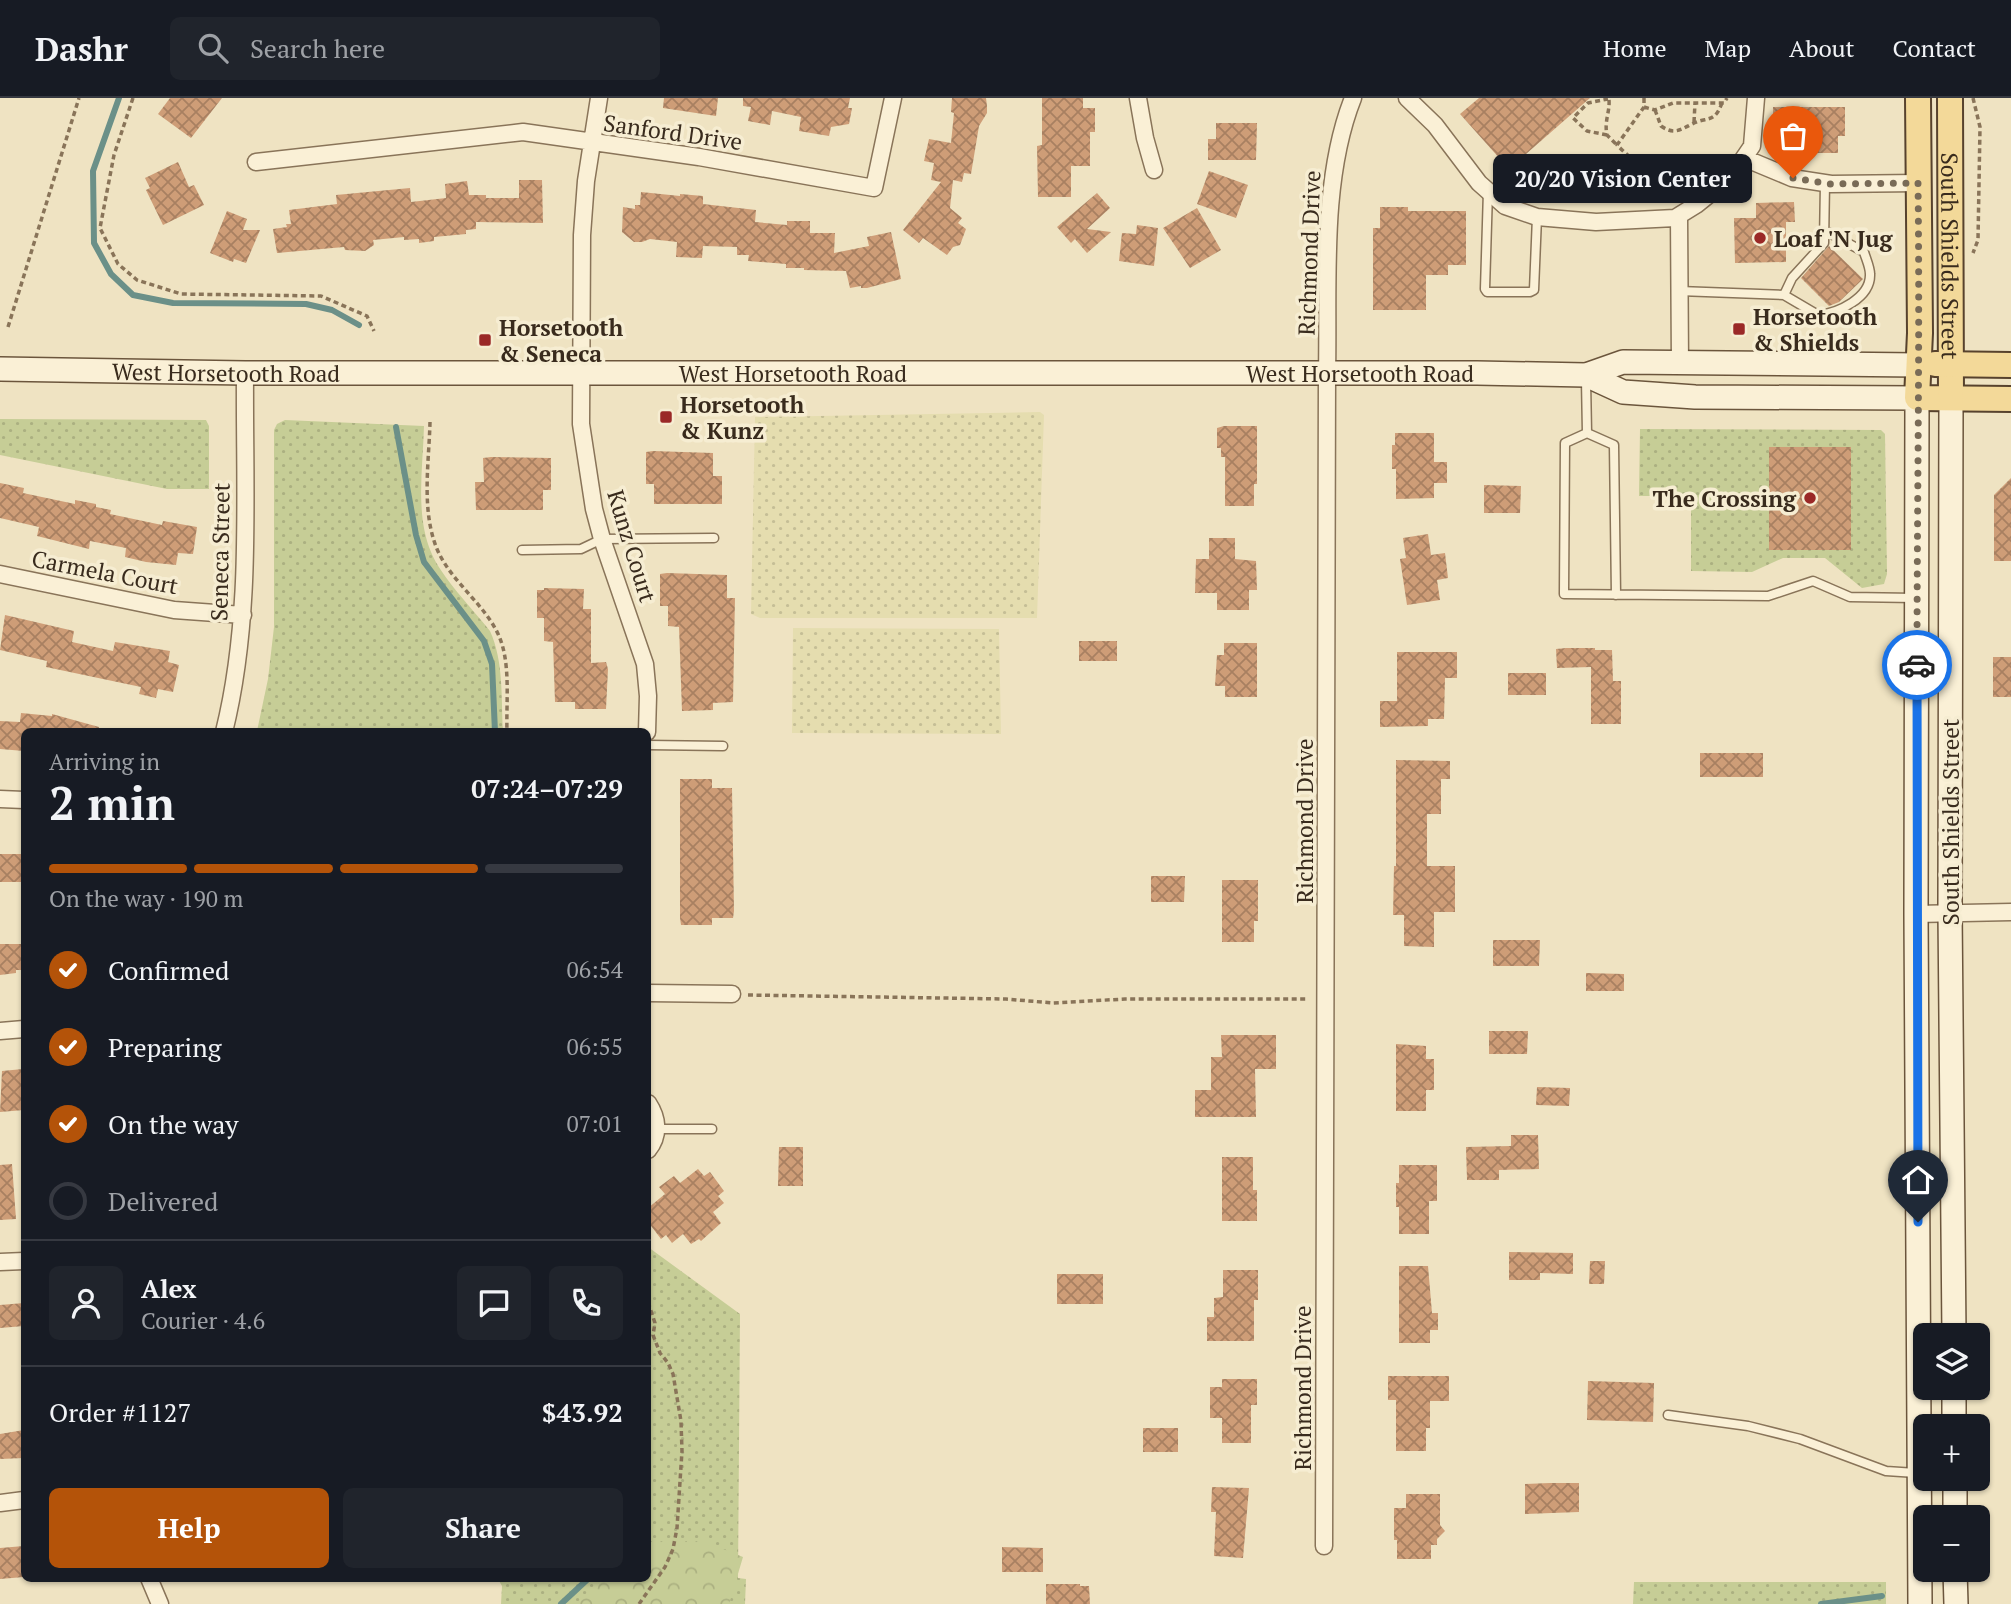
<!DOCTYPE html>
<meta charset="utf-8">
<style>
:root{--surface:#171b24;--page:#20242c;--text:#f1f3f6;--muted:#9ea1a6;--line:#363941;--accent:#b45309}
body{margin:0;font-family:"PT Serif",serif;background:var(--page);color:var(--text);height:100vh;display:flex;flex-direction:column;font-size:26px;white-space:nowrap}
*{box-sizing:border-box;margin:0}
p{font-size:23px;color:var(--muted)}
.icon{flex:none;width:38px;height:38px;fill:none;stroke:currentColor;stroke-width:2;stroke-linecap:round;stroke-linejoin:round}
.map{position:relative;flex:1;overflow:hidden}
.sheet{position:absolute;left:21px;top:630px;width:630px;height:854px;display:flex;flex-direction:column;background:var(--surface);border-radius:10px;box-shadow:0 2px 5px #0004}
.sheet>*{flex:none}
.controls{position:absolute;left:1913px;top:1225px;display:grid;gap:14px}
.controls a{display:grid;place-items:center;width:77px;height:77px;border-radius:10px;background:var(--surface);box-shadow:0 2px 5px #0004;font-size:35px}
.pin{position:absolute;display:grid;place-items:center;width:60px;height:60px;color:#fff;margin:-72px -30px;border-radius:50% 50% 50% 0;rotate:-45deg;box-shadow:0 0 7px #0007}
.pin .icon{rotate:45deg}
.courier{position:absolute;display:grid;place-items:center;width:70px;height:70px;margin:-35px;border:5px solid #1a73e8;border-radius:50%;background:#fff;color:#222;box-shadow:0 2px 9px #0007}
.bubble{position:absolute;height:49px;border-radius:10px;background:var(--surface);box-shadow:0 2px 5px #0004;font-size:23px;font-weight:700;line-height:49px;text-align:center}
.overview em{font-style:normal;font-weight:700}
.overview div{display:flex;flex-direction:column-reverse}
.overview{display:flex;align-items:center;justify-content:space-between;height:119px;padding:0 28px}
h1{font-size:46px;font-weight:700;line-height:52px}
.bar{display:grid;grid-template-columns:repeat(4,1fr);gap:10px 7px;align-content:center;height:84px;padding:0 28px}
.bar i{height:9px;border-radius:5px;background:var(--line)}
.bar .on{background:var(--accent)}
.bar p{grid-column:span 4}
.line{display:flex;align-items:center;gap:18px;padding:0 28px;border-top:2px solid var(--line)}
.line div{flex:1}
.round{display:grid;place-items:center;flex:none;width:74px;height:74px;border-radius:10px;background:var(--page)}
ol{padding:0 28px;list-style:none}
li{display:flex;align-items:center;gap:21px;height:77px}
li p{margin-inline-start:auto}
li .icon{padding:7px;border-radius:50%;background:var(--accent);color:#fff;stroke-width:4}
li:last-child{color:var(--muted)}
li i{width:38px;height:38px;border:4px solid var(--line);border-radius:50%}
.action{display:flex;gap:14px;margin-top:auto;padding:14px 28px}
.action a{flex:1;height:80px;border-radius:10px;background:var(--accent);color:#fff;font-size:28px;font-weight:700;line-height:80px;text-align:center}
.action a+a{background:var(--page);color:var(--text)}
header{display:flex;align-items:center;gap:42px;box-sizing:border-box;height:98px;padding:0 35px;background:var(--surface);border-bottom:2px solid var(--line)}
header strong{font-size:33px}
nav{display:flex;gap:38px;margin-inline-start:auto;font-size:24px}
.search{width:490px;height:63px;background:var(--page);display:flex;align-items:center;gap:18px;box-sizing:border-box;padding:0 24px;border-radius:10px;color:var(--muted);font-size:26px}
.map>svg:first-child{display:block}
</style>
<header>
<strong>Dashr</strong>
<div class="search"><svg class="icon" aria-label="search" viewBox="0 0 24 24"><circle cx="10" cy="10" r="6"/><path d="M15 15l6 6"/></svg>Search here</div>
<nav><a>Home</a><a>Map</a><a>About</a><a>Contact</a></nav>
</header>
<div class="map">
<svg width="2011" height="1506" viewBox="0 0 2011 1506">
<defs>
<pattern id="farmland-dots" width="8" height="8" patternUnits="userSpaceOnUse" patternTransform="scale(1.75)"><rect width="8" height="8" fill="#e5ddaf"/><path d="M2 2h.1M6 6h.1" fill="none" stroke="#c5be96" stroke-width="1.8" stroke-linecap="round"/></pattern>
<pattern id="grass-dots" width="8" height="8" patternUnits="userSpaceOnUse" patternTransform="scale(1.75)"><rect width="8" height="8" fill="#c6cd96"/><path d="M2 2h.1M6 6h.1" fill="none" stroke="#abb081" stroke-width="1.8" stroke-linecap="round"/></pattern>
<pattern id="forest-crowns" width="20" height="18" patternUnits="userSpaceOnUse" patternTransform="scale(1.75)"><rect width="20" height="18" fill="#c6cd96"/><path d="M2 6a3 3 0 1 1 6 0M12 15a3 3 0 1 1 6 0" fill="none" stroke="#abb081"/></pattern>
<pattern id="building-cross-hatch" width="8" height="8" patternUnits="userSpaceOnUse" patternTransform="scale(1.75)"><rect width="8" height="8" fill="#ce9d77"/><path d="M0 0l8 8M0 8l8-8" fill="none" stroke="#a88061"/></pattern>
</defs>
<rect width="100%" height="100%" fill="#efe3c2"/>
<!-- farmland -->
<path fill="url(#farmland-dots)" d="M1040,314l4,3 -7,203h-277l-9,-4 4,-197z
M793,530l206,1 2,105 -209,-1z"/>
<!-- grass -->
<path fill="url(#grass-dots)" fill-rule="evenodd" d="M0,321l206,1 3,6v63h-42l-167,-34z
M285,322l139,6c-1,41 -9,88 7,126 10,25 42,57 59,79 14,31 11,67 13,100h-246l11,-52 6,-52v-197l3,-6z
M1640,331l241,1 4,4 2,140 -3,10 -22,4 -37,-30h-42l-31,14 -61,-1v-75h-52zM1769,349h82v103l-82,-1z
M648,1149l92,67 -2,264 8,1 -1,25h-244l1,-18 -4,-7 150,-1z
M1634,1484h252v22h-253z"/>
<!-- forest -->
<path fill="url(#forest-crowns)" d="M648,1443h55l40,16 -14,47h-153l29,-25 43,-1z"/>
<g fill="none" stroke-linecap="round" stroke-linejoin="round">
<!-- stream -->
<path stroke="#6b9088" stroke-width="6" d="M119,0l-26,73 1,72 17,31 22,21 40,8 133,1 26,6 27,15
M396,329l20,108 8,27 60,79 8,23 3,68
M561,1506l28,-26
M1821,1506l61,-8"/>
</g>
<!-- building -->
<path fill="url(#building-cross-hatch)" d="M170,0h52l-31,40 -33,-24z
M664,0h54l-2,18 -53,-8z
M743,0h107l-2,10h4l-3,16 -18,3 -2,9 -30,-5 2,-14 -29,-6 -2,14 -22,-4 3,-14 -8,-1z
M952,0h34l1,8v7l-8,13 -8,48 -7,-1 -2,9 -9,-2 -3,28 12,10 -4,5 8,6 -6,16 -7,2 -6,8 -24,-17 -4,5 -16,-13 38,-48 -10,-2 3,-17 -10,-2 5,-22 22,4 3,-30 -3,-1z
M1042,0h41v10h12v24h-5v34h-19v31h-33l-1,-51 5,-1z
M1479,0h111l-81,71 -49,-55z
M1773,9h72v29h-7v17h-38v-8h-27z
M1216,25h41l-1,37h-48v-21h8z
M178,64l11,25 5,-2 10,20 -41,20 -17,-35 4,-2 -5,-10z
M1209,73l39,14 -12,33 -39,-14z
M519,82h23l1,43 -67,-1v7l-10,1v4l-32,3v4l-15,2v-4l-15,1v-3l-31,3 1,5 -9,6 -20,-1 -1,-3 -67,6 -4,-24 14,-2 -1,-3h5l-2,-14 48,-6 -1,-9 74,-7 1,14 35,-4 -1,-14 22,-3 2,14h17v3h33z
M641,94l39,4v-2l23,2v8l53,6 -1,12 32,3v-4h23v12h25l-1,20 35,-7 -2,-9 24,-5 10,47 -34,9h-6v-2l-11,2 -4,-17 -42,-1v-2h-18v-4l-38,-3 1,-6h-12v-8l-34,-1 -1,12 -26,-1 1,-15 -27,-3 -8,3h-8l-12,-10 1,-25 12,2v-4h5z
M1097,95l13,15 -23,21 24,3 -24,21 -12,-14 -4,4 -14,-16z
M1794,104l1,20h-9v40l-51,1 -1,-45h22v-15z
M1380,109h28v4h58v54h-18v10h-22v35h-53v-82h7z
M1197,110l24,42 -31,18 -27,-40z
M227,113l20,8 -4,11h17l-14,33 -12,-4 -1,3 -23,-9z
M1137,127l21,3 -4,38 -35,-5 3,-28 14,1z
M1829,148l34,33 -24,23 -10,4 -28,-28z
M1224,328h33v58h-3v22h-29v-49h-4v-9h-4v-20z
M1395,335h39v29h13v21h-13v15l-38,1v-30h-4v-24h3z
M1769,349h82v103h-82z
M653,353l60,2v23h9v28h-68v-20h-8v-32z
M491,359l60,1v32h-8v20h-67l-1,-28h9l-1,-24z
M2011,380v83h-17v-66z
M0,385l24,5 -1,5 52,11v-4l21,4v3l15,3 -1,4 52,11 1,-4 34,6 -4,27 -15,-1 -2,12 -30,-3 -21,-5 1,-9 -36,-7 -1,8 -52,-13 2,-9 -39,-9z
M1484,387l37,1 -1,27h-36z
M1428,436l3,21 14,-2 3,25 -11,2 3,20 -33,5 -7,-46 6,-1 -3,-20z
M1209,440h26v21l21,2 1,29h-8v20h-32v-17h-22l1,-34h13z
M667,475l60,2v23h8l-2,104 -20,1v7l-31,1 -3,-84 -11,-1v-20h-8v-32z
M544,490l40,1 -1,20h8v54l15,-1 2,7 -2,40h-31v-7h-20l-2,-60 -9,-1v-23h-7v-28h7z
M5,517l69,16 -2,11 41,9 2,-9 55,9 -2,11 11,3 -6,27 -15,-3 -2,9 -17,-4 2,-7 -95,-20 1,-6 -47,-11z
M1079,543h38v20h-38z
M1224,545h33v54h-32v-11h-10l2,-31h7z
M1566,550h29v2h17l1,31h8v43h-30v-57l-34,1 -1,-19z
M1397,554h60v26h-12l-1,41h-16v7l-48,1v-26h17z
M1993,559h18v40h-18z
M1508,575h38v22h-38z
M21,615l31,3v-2l47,13 -1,5h-74v19l-24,-2v-28l20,1z
M1700,655h63v24h-63z
M1396,662l54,1v18h-9v35h-14v52h28v46h-21v35l-30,-1v-31h-11l1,-49h2z
M680,681h32v9h20l2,123 -1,7h-21v7h-31l-1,-7z
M0,756h22l-1,28h-21z
M1151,778h34l-1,26h-33z
M1222,782h36v41h-4v21h-32z
M1493,842h47l-1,26h-46z
M0,846h24v26h-8v3l-16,2z
M1586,875l38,1v17h-38z
M1489,933h39l-1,23h-38z
M1221,937h55v34h-21l1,48h-61v-27h16v-33h11z
M1396,946l30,2v13h8v31h-8v21h-30z
M23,971l1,41 -24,2 2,-41z
M1537,989l33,1 -1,18 -33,-1z
M1511,1037h27l1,34 -40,1v10h-32l-1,-33 45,-1z
M779,1049h24v39h-25z
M1222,1059h31v33h4v31h-35z
M12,1066l4,55 -16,1v-55z
M1399,1067h38v36h-8v33h-30v-27h-3v-24h3z
M698,1071l6,7 6,-4 14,19 -6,5 6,7 -11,9 8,11 -20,18 -2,-2 -8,5 -8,-10 -11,9 -6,-8 -5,4 -13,-17v-14l17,-14 -6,-7 15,-11 6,7z
M1509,1154l64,1v21l-33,-1v7h-31z
M1590,1163h15l-1,23h-15z
M1399,1168h29l4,47h6v17h-8v13h-31z
M1223,1172h35v30h-4v41h-47v-24h7v-19l9,-1z
M1057,1176h46v30h-46z
M24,1205v23l-24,2v-23z
M1388,1278h61v25h-19v27h-4v23h-30v-51h-8z
M1222,1281h35v26h-6v38h-29v-25h-12v-31h12z
M1588,1283l66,2 -1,39 -66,-2z
M1143,1330h35v24h-35z
M24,1332v28l-24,1v-25z
M1550,1385h29v29l-54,2v-30z
M1212,1389l37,1 -6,70 -29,-2 2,-44h-5z
M1406,1396h34v31l5,6 -8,8v6h-6v14h-34v-19h-3v-32h12z
M24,1448v31l-24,2v-31z
M1002,1449l41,1v24h-41z
M1046,1486h34v2h9l1,18h-44z"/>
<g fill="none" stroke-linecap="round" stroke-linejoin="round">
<defs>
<path id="service" d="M1488,93l-3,98 2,3h43l4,-2 3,-73
M1679,193l105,4 8,-17 32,-35 1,-60
M1784,197l34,20c20,-2 53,-17 52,-41 0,-7 -4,-15 -6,-22l-40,-22
M1586,282l1,53
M522,452l59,-1 21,-10 112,-1
M1616,497l-2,-150 -27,-12 -22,10 -1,151 204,2 45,-15 37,16 65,1
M648,647l75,1
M656,1031h56
M1668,1317l80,11 52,13 86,32 30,2"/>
<path id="minor" d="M599,0l-13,83 -4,54 -1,189 13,85 8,30 43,125 3,32 -1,36
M1138,0l7,40 9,32
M1407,0l28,27 44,58 26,23 32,11 59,5 79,-4 21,-13 26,-21 17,-19 13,-19 4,-48
M1744,60l48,20 39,6 87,-1
M256,64l267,-30 176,25 175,31 19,-90
M1679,118l1,148
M0,476l174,36 69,5
M224,634c29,-117 20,-240 21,-359
M0,701l24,1
M1916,816l95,-2
M648,895l84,1
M0,933l24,-2
M648,1005c10,15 12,32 0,47
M0,1164l24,-1
M0,1405l24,-3
M1324,1448l3,-1172c2,-88 -7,-193 26,-276
M149,1480l11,26"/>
<g id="secondary">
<path id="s1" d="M0,271l245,4h1232l109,2 37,-13 295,3"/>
<path d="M1586,277l37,17 72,5 222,1 -1,516 4,690"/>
<path d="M1951,300l-1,514 4,423"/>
<path d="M1954,1290v38"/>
<path d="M1955,1381v38"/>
<path d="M1955,1472l1,34"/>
</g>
<g id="primary">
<path d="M1918,0l2,235 -3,65 94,1"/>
<path id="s2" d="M1950,0l1,300"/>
<path d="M1935,266l76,1"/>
</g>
</defs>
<!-- service casing -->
<use href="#service" stroke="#897459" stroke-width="11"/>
<!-- minor casing -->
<use href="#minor" stroke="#897459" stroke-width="19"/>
<!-- secondary casing -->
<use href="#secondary" stroke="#6b553c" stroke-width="26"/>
<!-- primary casing -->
<use href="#primary" stroke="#57422d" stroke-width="28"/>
<!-- path -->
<path stroke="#897459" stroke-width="3.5" stroke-dasharray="5 3.5" stroke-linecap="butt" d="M133,0l-19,57 -14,73 18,36 19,16 44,14 140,2 46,20 7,15
M1644,0v9l-27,38c21,21 31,23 31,54
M1973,0l7,29 -2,113 -5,13
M1609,2c1,12 -5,21 -2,35l10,10
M1644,9l11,3 18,-7h51l3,-5
M1655,12l6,16c13,9 19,4 31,-2 16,-8 22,0 30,-21
M1694,24l1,-19
M1607,37l-20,-4 -14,-13 15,-15 20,-4
M8,229l71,-229
M430,324c-1,41 -9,88 7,127 14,33 48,55 62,87 12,28 7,66 8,96
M748,897l258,4 47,4 72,-4h182
M639,1506l26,-37 8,-18 4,-21 5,-77 -1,-30 -8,-47 -5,-11 -8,-10 -7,-18 2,-12 -7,-21"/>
<!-- service -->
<use href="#service" stroke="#faf0d6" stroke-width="8"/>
<!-- minor -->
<use href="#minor" stroke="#faf0d6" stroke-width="16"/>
<!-- secondary -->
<use href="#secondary" stroke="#faf0d6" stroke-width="23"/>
<!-- primary -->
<use href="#primary" stroke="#f3d999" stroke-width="24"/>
</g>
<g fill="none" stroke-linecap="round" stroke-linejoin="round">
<!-- done -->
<path stroke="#796b57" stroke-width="7" stroke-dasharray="0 12.6" d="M1793,80l38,6 87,-1c2,161 -1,321 -1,482"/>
<!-- route -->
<path stroke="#1a73e8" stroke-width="9" d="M1917,567l1,557"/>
</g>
<!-- markers -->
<g fill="#9a2927" stroke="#f6edd2" stroke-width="2.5">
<circle cx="1760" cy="140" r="7"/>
<rect x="1732" y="224" width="14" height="14" rx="3.5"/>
<rect x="478" y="235" width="14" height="14" rx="3.5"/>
<rect x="659" y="312" width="14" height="14" rx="3.5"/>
<circle cx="1810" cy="400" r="7"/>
</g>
<g text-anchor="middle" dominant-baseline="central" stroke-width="7" stroke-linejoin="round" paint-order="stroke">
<!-- street labels -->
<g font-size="23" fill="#392b1d" stroke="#f6edd2">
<text transform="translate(673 34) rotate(8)">Sanford Drive</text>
<text transform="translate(1309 155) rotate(-88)">Richmond Drive</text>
<text stroke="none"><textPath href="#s2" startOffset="158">South Shields Street</textPath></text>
<text stroke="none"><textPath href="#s1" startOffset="226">West Horsetooth Road</textPath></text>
<text stroke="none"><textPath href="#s1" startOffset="793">West Horsetooth Road</textPath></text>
<text stroke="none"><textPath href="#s1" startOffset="1360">West Horsetooth Road</textPath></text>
<text transform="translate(632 448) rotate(73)">Kunz Court</text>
<text transform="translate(220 454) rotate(-89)">Seneca Street</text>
<text transform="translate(105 474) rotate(11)">Carmela Court</text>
<text transform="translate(1304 723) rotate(-90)">Richmond Drive</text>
<text transform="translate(1950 724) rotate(-90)">South Shields Street</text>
<text transform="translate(1302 1290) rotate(-90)">Richmond Drive</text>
</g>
<!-- poi labels -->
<g font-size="23" font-weight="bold" fill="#392b1d" stroke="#f6edd2" text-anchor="start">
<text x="1774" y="140">Loaf 'N Jug</text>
<text x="1753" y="218">Horsetooth<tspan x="1753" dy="26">&amp; Shields</tspan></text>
<text x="499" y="229">Horsetooth<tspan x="499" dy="26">&amp; Seneca</tspan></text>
<text x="680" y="306">Horsetooth<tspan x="680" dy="26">&amp; Kunz</tspan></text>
<text x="1796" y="400" text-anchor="end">The Crossing</text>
</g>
</g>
</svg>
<div class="controls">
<a><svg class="icon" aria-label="layers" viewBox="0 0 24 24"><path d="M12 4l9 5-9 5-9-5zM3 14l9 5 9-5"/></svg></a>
<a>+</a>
<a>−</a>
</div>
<div class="pin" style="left:1793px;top:80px;background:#ea580c"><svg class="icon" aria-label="bag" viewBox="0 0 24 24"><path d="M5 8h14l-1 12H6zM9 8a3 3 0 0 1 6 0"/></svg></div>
<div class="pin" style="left:1918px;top:1124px;background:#1f2937"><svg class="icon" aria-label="home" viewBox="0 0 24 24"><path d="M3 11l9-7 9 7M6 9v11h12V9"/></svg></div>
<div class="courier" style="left:1917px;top:567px"><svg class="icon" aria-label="car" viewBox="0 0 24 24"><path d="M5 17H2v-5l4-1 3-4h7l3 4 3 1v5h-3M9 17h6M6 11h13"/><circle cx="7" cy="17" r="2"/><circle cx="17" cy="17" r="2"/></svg></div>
<div class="bubble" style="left:1493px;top:56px;width:259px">20/20 Vision Center</div>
<section class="sheet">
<div class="overview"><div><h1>2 min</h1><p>Arriving in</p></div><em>07:24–07:29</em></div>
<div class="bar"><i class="on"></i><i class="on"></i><i class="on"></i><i></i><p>On the way · 190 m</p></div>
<ol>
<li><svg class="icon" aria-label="check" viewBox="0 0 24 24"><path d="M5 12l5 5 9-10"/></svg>Confirmed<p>06:54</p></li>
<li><svg class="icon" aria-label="check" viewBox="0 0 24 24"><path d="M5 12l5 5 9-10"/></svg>Preparing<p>06:55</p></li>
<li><svg class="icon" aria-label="check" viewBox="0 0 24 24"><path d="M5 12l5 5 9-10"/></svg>On the way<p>07:01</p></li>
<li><i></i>Delivered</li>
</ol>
<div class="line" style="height:126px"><a class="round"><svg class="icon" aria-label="person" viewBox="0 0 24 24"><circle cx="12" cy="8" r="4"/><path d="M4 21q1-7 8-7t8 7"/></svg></a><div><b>Alex</b><p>Courier · 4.6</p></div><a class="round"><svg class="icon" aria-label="chat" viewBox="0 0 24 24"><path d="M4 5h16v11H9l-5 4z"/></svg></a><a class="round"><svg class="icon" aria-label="phone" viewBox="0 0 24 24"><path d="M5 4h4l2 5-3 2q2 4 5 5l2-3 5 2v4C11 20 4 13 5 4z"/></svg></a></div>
<div class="line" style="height:91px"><div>Order #1127</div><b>$43.92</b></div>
<div class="action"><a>Help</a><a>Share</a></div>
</section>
</div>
